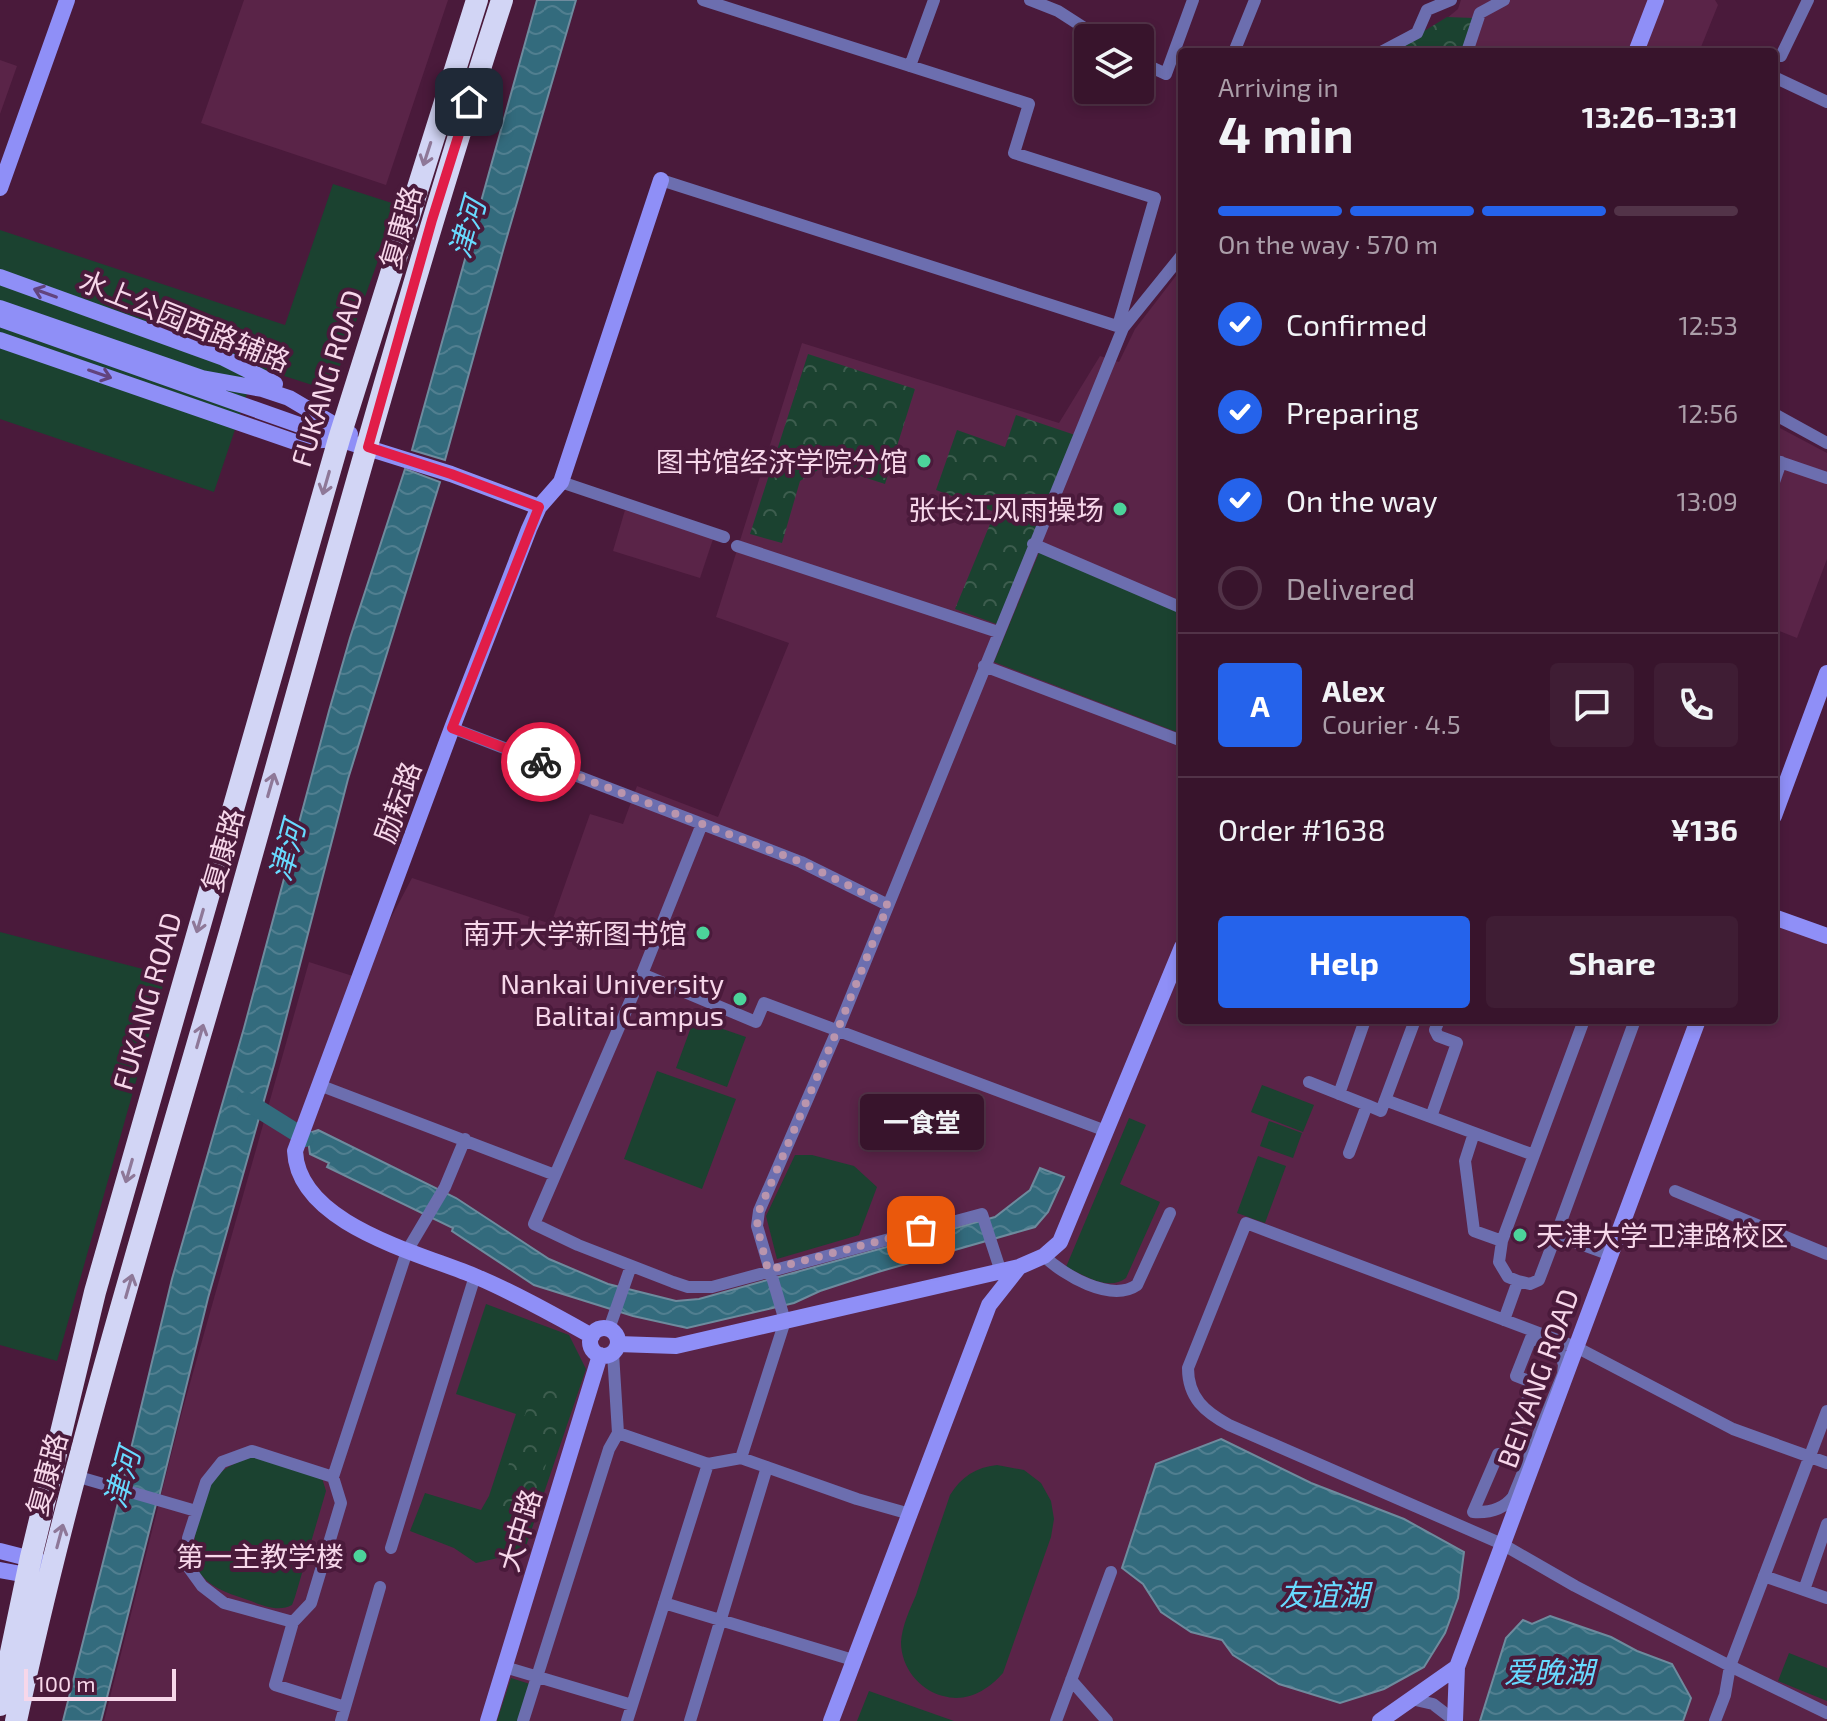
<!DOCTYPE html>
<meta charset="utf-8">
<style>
:root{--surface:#38142c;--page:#3f1d34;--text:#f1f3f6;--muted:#ab9ea9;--line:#523348;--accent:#2563eb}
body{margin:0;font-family:"Exo 2","Noto Sans SC",sans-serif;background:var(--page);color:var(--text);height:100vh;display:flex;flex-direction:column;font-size:30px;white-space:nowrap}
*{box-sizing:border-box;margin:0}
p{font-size:26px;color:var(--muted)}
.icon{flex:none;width:44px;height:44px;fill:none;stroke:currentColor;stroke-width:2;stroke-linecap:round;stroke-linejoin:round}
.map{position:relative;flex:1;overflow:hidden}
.panel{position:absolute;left:1178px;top:48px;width:600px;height:976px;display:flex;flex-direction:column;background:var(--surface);border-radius:8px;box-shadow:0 4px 12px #0003,0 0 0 2px var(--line)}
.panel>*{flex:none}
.fabs{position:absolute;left:1074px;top:24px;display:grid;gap:16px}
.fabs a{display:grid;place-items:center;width:80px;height:80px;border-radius:8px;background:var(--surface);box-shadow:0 4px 12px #0003,0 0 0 2px var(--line);font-size:40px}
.scale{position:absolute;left:24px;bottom:20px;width:152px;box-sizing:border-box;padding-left:8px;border:4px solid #f7d7ea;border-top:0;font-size:22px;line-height:28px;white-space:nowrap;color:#f7d7ea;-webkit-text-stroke:6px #4a1a3b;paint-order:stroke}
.pin{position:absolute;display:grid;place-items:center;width:68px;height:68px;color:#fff;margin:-34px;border-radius:16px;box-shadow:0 4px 12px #0006}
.courier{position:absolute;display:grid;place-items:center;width:80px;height:80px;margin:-40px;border:6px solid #e11d48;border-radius:50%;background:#fff;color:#222;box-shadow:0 2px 10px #0007}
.bubble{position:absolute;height:56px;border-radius:8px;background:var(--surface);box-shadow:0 4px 12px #0003,0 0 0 2px var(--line);font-size:26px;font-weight:700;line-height:56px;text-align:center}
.head em{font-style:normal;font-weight:700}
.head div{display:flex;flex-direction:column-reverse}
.head{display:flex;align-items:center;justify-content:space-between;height:136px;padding:0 40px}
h1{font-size:52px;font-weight:700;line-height:60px}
.bar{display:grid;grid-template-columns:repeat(4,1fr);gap:12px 8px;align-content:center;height:96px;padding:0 40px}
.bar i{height:10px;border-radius:6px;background:var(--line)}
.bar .on{background:var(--accent)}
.bar p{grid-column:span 4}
.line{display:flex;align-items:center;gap:20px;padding:0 40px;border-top:2px solid var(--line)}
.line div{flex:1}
.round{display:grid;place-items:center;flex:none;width:84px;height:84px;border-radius:8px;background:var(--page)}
ol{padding:0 40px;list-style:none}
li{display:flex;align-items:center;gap:24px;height:88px}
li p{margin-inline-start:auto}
li .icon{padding:8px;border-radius:50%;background:var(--accent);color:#fff;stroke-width:4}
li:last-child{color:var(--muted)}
li i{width:44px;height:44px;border:4px solid var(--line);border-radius:50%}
.action{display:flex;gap:16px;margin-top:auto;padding:16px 40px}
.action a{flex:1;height:92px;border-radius:8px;background:var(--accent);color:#fff;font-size:32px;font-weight:700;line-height:92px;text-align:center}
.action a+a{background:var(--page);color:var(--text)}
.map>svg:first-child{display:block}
</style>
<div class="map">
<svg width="1827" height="1721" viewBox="0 0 1827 1721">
<defs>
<pattern id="forest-crowns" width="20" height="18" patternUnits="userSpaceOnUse" patternTransform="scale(2)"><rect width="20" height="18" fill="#1b4230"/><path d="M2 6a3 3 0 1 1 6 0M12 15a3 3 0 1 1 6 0" fill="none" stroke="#3d5d4e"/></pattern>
<pattern id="water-waves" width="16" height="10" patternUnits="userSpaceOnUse" patternTransform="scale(2)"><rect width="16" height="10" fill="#336b7d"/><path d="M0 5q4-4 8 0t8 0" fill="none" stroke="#517f90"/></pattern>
</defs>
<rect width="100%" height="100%" fill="#4a1a3b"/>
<!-- built -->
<path fill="#5a2448" d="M244,0h204l-62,185 -185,-62z
M1461,0h254l3,5 -19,47h-293l52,-43z
M0,60l17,6 -17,48z
M1182,268v752h592v-97l53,21v777h-1723l79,-313 126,-446 50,16 53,-100 139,46 39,-110 33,10 14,-38 81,31 71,-174 -73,-26 86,-274 257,80 41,-67 19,6 16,-33z
M1774,425l53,28v106l-30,79 -23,-9z
M625,510l88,29 -13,39 -87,-27z"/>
<!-- green -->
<path fill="#1b4230" d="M333,184l65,21 -67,186 -75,-24 -42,125 -214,-73v-189l285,95z
M1040,550l142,61v123l-188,-72z
M0,932l166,43 -109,386 -57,-16z
M694,1019l52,18 -19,50 -51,-19z
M657,1071l79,28 -34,90 -78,-30z
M1262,1085l52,20 -11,27 -52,-20z
M1129,1118l17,7 -26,59 40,18 -34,76c-18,14 -42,-3 -60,-11z
M1269,1121l33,12 -9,25 -33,-12z
M795,1155h17l42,11 23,21 -18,48 -82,24 -11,-43z
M1258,1156l28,10 -21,57 -28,-10z
M486,1304l83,31 17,34 -62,183 -48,11 -22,-15 -44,-17 15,-38 56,17 8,-14 27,-82 -60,-20z
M247,1458h16l59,20 4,13 -31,106 -3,8c-13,7 -28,1 -41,-4 -17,-6 -37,-11 -49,-25 -18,-22 -1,-85 18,-103 8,-7 18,-11 27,-15z
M997,1465l27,5 17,13 10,18 3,18 -3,18 -48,136c-15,17 -36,30 -60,23 -24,-6 -42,-29 -42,-54 1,-16 9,-33 15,-47 11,-34 23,-67 34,-100 11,-18 26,-28 47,-30z
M1789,1653l38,15v33l-49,-20z
M511,1678l19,6 -12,37h-21z
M869,1691l85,30h-97z"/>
<!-- forest -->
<path fill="url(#forest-crowns)" d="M1447,17l27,1 -11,34h-73z
M808,354l107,35 -30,95 -59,-19 -26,16 -18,62 -32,-9z
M1016,415l62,21 -76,190 -47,-17 40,-97 -59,-22 21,-60 48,17z
M572,1385l-50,153 -27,-32 39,-119z"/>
<!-- water -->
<path fill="url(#water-waves)" stroke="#6e8b9e" stroke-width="2" d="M537,0h39l-72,247 -59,213 -33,-10z
M405,469l35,13 -92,297 -74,286 -66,233 -49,199 -37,-11 50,-207 72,-251 85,-317 21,-73z
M318,1130l138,68 93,61 59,25 68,17 23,-2 296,-82 35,-27 10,-22 24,9 -16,35 -13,15 -157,45 -58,19 -26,12 -107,25 -54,-12 -99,-31 -82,-54 1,-3 -126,-61 2,-4 -19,-9 -2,-14 4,-8z
M1221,1439l90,44 93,36 60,33 -6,46 -13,35 -21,34 -40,22 -44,14 -61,-19 -46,-29 -11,-15 -31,-8 -30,-20 -18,-28 -21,-16 34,-104z
M121,1491l35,13 -55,217h-38z
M1550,1616l61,21 26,14 35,13 19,34 -8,23h-203l26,-83 17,-18 9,4z"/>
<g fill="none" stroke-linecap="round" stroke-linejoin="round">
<!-- river -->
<path stroke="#336b7d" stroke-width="18" d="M246,1101l59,37"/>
<!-- street -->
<path stroke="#6c6eaf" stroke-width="12" d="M703,0l326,104 -15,49 141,45 -37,128
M1030,0l28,11 42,27
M1234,52l21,-52
M1381,52l36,-19 10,-23 24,-10
M1467,52l13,-39 24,-13
M1781,56l27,-56
M1140,62l26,12 27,-74
M910,66l24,-66
M1774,77l53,25
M661,180l462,148
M1774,414l53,29
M1774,460l53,18
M561,482l163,55
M1774,482l7,-20
M1033,544l149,64
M737,546l261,86
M984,666l198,75
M452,728l349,134 87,43
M702,824l-60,150 -108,250 44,21 95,37 15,5h24l270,-73 18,55
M642,974l114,48 8,-19 342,128
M1309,1082l58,23
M319,1085l236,90
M1339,1094l26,-74
M1385,1100l46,17 26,-74 -19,-7 -3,-6 4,-10
M1431,1117l100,37
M1474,1133l-9,28 9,70 28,10 -3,21 9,15 10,4 -14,39
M1349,1153l18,-48 14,6 34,-91
M1675,1191l152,63
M1502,1241l82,-221
M1611,1255l-55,-20 79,-215
M1044,1256c19,19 67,47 93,29l33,-72
M1518,1281l12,3 9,-4 17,-45
M609,1329l22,-63
M1531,1338l28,11 5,16 -1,9 -50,123c-10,13 -24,16 -40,15l25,-58 7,3 29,-74 -18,-7z
M613,1353l5,80 90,31 33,-6 44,-137 -28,-95 2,-15 81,-187 283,-696 59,-73
M1827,1411l-97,255 -155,-80 -73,-42 -273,-119c-24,-13 -41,-27 -41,-57l58,-145 330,124 157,82 94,34
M252,1451l81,26 8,26 -30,100 -18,19 -69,-19 -22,-17 -13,-18 -1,-30 18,-56 16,-20z
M741,1458l116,41 53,15
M72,1475l124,36
M333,1477l74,-226 38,-64 20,-48
M391,1548l84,-272
M1764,1576l63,22
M1804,1590l23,-66
M664,1603l189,57
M293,1622l-18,63 70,22
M505,1667l127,38
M1071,1680l36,41
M1411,1699l22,5 22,17
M341,1721l39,-134
M523,1721l86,-272 9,-16
M627,1721l81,-257
M690,1721l77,-254
M1056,1721l55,-149
M1715,1721l10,-26 5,-29 97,47"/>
<!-- secondary -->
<path stroke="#8f8ff7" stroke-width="16" d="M1636,52l20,-52
M0,188l67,-188
M0,277l224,81 51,26
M0,308l202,70 60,11 27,9 61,36
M0,319l339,120 112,35 88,33
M0,340l295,102 42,-3
M1774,816l53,-143
M1774,917l53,19
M590 1342a14 14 0 1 1 28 0a14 14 0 1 1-28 0Z
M592,1336c-38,-21 -75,-42 -115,-59 -56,-24 -179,-52 -182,-126l157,-423 77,-199 10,-22 22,-25 100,-302
M618,1344l58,2 343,-79 25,-11 16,-14 122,-295
M0,1551l39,10
M0,1570l27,5 8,-3
M488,1721l112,-366
M831,1721l158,-416 30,-38
M1380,1721l77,-54 241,-647
M1455,1721l2,-54"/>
<!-- highway -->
<path stroke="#d2d5f5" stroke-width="22" d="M0,1705l31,-148 64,-265 244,-853 138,-439
M16,1721c57,-266 139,-528 214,-789 88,-311 172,-624 272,-932"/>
</g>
<!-- one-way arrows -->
<defs><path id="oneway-shaft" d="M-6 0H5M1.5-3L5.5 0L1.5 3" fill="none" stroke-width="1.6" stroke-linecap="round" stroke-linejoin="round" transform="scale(2)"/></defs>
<g stroke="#8e7898">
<use href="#oneway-shaft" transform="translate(427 154) rotate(108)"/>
<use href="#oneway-shaft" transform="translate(326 483) rotate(106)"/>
<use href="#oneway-shaft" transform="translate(271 785) rotate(-74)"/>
<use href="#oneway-shaft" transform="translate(200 921) rotate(106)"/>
<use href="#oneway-shaft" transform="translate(200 1036) rotate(-74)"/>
<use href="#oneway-shaft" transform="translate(129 1171) rotate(106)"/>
<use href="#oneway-shaft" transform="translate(129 1286) rotate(-74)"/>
<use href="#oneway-shaft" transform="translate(60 1536) rotate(-75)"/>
</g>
<g stroke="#62437d">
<use href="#oneway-shaft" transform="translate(45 293) rotate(-160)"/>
<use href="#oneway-shaft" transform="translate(100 374) rotate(19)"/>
</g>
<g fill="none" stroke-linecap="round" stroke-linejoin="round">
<!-- done -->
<path stroke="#ba95ad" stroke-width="8" stroke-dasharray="0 14.4" d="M541,762l260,100 87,43 -48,119 -81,187 -2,15 11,44 153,-40"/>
<!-- route -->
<path stroke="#e11d48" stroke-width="10" d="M469,102l-37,118 -64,227 83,27 88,33 -87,221 89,34"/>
</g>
<!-- markers -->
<g fill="#4cd39a" stroke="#4a1a3b" stroke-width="3">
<circle cx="924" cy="461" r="8"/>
<circle cx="1120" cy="509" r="8"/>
<circle cx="703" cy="933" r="8"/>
<circle cx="740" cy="999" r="8"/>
<circle cx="1520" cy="1235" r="8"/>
<circle cx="360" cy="1556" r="8"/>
</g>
<g text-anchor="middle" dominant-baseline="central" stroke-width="8" stroke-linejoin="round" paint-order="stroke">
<!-- street labels -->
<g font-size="28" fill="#f7d7ea" stroke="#4a1a3b">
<text transform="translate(400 227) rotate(-74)">复康路</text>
<text transform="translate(185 320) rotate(22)">水上公园西路辅路</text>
<text transform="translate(326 378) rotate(-73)">FUKANG ROAD</text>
<text transform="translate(397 802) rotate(-70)">励耘路</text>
<text transform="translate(222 850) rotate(-74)">复康路</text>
<text transform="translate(146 1001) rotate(-74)">FUKANG ROAD</text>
<text transform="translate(1537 1378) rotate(-70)">BEIYANG ROAD</text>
<text transform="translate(46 1474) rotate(-75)">复康路</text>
<text transform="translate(519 1530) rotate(-73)">大中路</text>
</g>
<!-- poi labels -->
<g font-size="28" fill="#f7d7ea" stroke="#4a1a3b" text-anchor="end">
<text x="908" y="461">图书馆经济学院分馆</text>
<text x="1104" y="509">张长江风雨操场</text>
<text x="687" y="933">南开大学新图书馆</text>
<text x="724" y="983">Nankai University<tspan x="724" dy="32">Balitai Campus</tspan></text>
<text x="1536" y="1235" text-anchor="start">天津大学卫津路校区</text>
<text x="344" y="1556">第一主教学楼</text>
</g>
<!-- water labels -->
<g font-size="30" font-style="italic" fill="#68daff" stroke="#4a1a3b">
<text transform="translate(466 228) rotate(-74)">津河</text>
<text transform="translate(286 851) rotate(-75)">津河</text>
<text transform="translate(121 1478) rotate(-75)">津河</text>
<text x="1324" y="1594">友谊湖</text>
<text x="1549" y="1671">爱晚湖</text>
</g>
</g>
</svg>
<div class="fabs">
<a><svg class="icon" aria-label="layers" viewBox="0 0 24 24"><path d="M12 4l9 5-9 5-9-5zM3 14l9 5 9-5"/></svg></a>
</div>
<div class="scale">100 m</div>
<div class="pin" style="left:921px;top:1230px;background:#ea580c"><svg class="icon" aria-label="bag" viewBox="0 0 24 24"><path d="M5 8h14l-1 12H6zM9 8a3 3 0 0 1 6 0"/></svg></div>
<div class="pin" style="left:469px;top:102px;background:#1f2937"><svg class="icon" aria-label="home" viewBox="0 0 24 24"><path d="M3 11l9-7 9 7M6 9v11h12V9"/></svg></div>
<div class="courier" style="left:541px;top:762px"><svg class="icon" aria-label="bike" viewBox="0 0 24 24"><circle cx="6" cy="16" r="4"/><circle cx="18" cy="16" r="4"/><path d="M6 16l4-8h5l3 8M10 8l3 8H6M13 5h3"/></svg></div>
<div class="bubble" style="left:860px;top:1094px;width:124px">一食堂</div>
<section class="panel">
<div class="head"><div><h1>4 min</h1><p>Arriving in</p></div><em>13:26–13:31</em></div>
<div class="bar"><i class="on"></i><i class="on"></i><i class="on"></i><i></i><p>On the way · 570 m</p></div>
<ol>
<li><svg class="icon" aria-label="check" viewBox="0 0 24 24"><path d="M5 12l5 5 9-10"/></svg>Confirmed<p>12:53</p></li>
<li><svg class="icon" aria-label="check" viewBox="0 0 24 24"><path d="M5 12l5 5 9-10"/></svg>Preparing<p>12:56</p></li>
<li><svg class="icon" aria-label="check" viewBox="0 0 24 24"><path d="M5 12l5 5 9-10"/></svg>On the way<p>13:09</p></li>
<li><i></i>Delivered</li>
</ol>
<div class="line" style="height:144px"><b class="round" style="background:var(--accent);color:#fff">A</b><div><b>Alex</b><p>Courier · 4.5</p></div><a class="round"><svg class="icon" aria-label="chat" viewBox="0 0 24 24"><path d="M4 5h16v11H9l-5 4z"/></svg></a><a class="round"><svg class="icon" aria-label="phone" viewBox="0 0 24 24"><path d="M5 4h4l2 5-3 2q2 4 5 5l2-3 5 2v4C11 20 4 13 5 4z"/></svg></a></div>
<div class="line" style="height:104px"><div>Order #1638</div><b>¥136</b></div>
<div class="action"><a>Help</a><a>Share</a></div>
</section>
</div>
